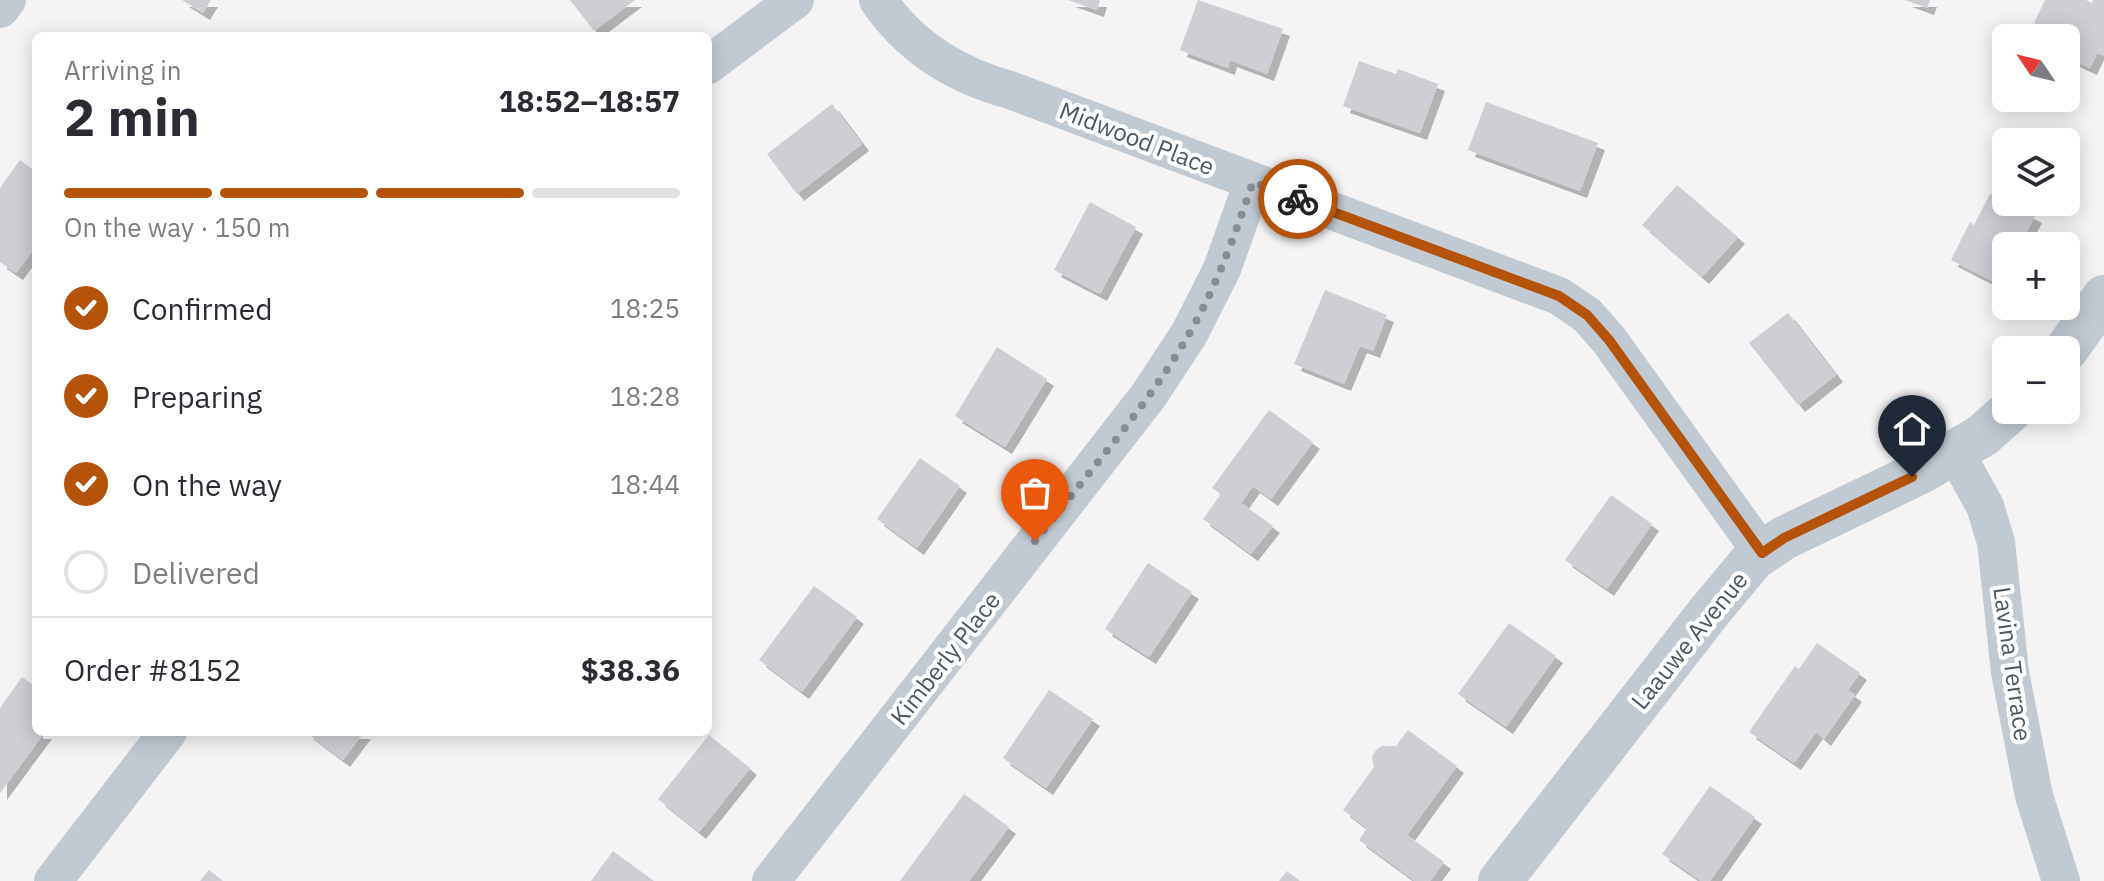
<!DOCTYPE html>
<meta charset="utf-8">
<style>
:root{--surface:#fff;--page:#f2f2f3;--text:#2b2b33;--muted:#7c7c81;--line:#e1e1e2;--accent:#b45309}
body{margin:0;font-family:"IBM Plex Sans",sans-serif;background:var(--page);color:var(--text);height:100vh;display:flex;flex-direction:column;font-size:30px;white-space:nowrap}
*{box-sizing:border-box;margin:0}
p{font-size:26px;color:var(--muted)}
.icon{flex:none;width:44px;height:44px;fill:none;stroke:currentColor;stroke-width:2;stroke-linecap:round;stroke-linejoin:round}
.map{position:relative;flex:1;overflow:hidden}
.panel{position:absolute;left:32px;top:32px;width:680px;height:704px;display:flex;flex-direction:column;background:var(--surface);border-radius:12px;box-shadow:0 4px 20px #0003}
.panel>*{flex:none}
.needle{width:52px;rotate:305deg}
.controls{position:absolute;left:1992px;top:24px;display:grid;gap:16px}
.controls a{display:grid;place-items:center;width:88px;height:88px;border-radius:12px;background:var(--surface);box-shadow:0 4px 20px #0003;font-size:40px}
.pin{position:absolute;display:grid;place-items:center;width:68px;height:68px;color:#fff;margin:-82px -34px;border-radius:50% 50% 50% 0;rotate:-45deg;box-shadow:0 0 8px #0007}
.pin .icon{rotate:45deg}
.courier{position:absolute;display:grid;place-items:center;width:80px;height:80px;margin:-40px;border:6px solid #b45309;border-radius:50%;background:#fff;color:#222;box-shadow:0 2px 10px #0007}
.summary em{font-style:normal;font-weight:700}
.summary div{display:flex;flex-direction:column-reverse}
.summary{display:flex;align-items:center;justify-content:space-between;height:136px;padding:0 32px}
h1{font-size:52px;font-weight:700;line-height:60px}
.bar{display:grid;grid-template-columns:repeat(4,1fr);gap:12px 8px;align-content:center;height:96px;padding:0 32px}
.bar i{height:10px;border-radius:6px;background:var(--line)}
.bar .active{background:var(--accent)}
.bar p{grid-column:span 4}
.line{display:flex;align-items:center;gap:20px;padding:0 32px;border-top:2px solid var(--line)}
.line div{flex:1}
ol{padding:0 32px;list-style:none}
li{display:flex;align-items:center;gap:24px;height:88px}
li p{margin-inline-start:auto}
li .icon{padding:8px;border-radius:50%;background:var(--accent);color:#fff;stroke-width:4}
li:last-child{color:var(--muted)}
li i{width:44px;height:44px;border:4px solid var(--line);border-radius:50%}
.map>svg:first-child{display:block}
</style>
<div class="map">
<svg width="2104" height="881" viewBox="0 0 2104 881">
<defs>
<filter id="shadow"><feDropShadow dx="7" dy="7" stdDeviation="0" flood-color="#0004"/></filter>
</defs>
<rect width="100%" height="100%" fill="#f5f3f3"/>
<!-- building -->
<path fill="#cdcfd5" filter="url(#shadow)" d="M182,0h29l-8,13z
M570,0h65l-41,31z
M1068,0h32l-3,10z
M1198,0l85,29 -16,45 -37,-14 -2,8 -48,-18z
M1905,0h25l-3,8z
M2045,0h41l6,3 1,-3h11v56l-7,-3 -7,15 -24,-11v-19h-16l3,-7 -19,-8z
M1359,61l37,13 2,-5 40,15 -18,49 -77,-27z
M1486,102l112,41 -18,48 -112,-41z
M832,104l30,40 -65,50 -30,-40z
M20,160l16,12v74l-20,27 -16,-11v-74z
M1677,185l61,52 -36,40 -60,-52z
M1990,194l45,22 -16,30h-13v12l-12,24 -43,-22 19,-38 4,3z
M1090,202l46,25 -36,67 -46,-24z
M1325,290l62,25 -14,36 -13,-5 -16,38 -50,-20z
M1788,313l48,62 -38,30 -49,-62z
M997,347l50,32 -42,68 -50,-31z
M1269,410l44,32 -42,57 -18,-13 -12,17 32,23 -22,28 -48,-35 18,-25 -9,-6z
M920,458l40,28 -43,62 -40,-29z
M1611,495l41,29 -45,65 -42,-29z
M1148,563l44,29 -43,65 -44,-28z
M814,586l43,31 -55,75 -43,-32z
M1509,623l47,33 -50,71 -48,-33z
M1817,643l43,30 -12,17 7,5 -31,44 -8,-7 -22,31 -45,-31 46,-66 4,3z
M22,677l14,10v45h9l-45,61v-85z
M1049,690l44,29 -47,69 -43,-30z
M1408,730l49,36 -50,69 37,27 -14,19h-15l-56,-41 8,-12 -24,-18 31,-43 -2,-10 4,-7 6,-4h14z
M306,732h58l-21,28z
M709,735l41,33 -51,64 -41,-33z
M1710,786l45,31 -45,64h-9l-39,-27z
M964,794l45,33 -40,54h-69z
M613,851l41,30h-63z
M209,870l14,11h-23z
M1287,871l13,10h-21z"/>
<g fill="none" stroke-linecap="round" stroke-linejoin="round">
<!-- minor -->
<path stroke="#c1cad2" stroke-width="38" d="M878,0c32,47 77,75 132,90l549,206 28,19 22,25 153,213
M0,9l7,-9
M708,65l87,-65
M1955,452l30,54 11,36 14,130 24,124 27,85
M53,881l115,-149
M771,881l378,-486 40,-61 33,-65 31,-87"/>
<!-- tertiary -->
<path stroke="#c1cad2" stroke-width="44" d="M2066,350l38,-53
M1500,881l209,-269 45,-54 30,-20 139,-67 60,-36 28,-25"/>
</g>
<g fill="none" stroke-linecap="round" stroke-linejoin="round">
<!-- done -->
<path stroke="#868d94" stroke-width="8" stroke-dasharray="0 14.4" d="M1035,541c51,-66 113,-135 154,-207 28,-48 46,-100 64,-152l45,17"/>
<!-- route -->
<path stroke="#b45309" stroke-width="10" d="M1298,199l261,97 28,19 22,25 153,213 22,-15 128,-61"/>
</g>
<g text-anchor="middle" dominant-baseline="central" stroke-width="8" stroke-linejoin="round" paint-order="stroke">
<!-- street labels -->
<g font-size="24" fill="#4a5661" stroke="#fff">
<text transform="translate(1137 138) rotate(21)">Midwood Place</text>
<text transform="translate(1689 640) rotate(-51)">Laauwe Avenue</text>
<text transform="translate(945 658) rotate(-52)">Kimberly Place</text>
<text transform="translate(2013 664) rotate(82)">Lavina Terrace</text>
</g>
</g>
</svg>
<div class="controls">
<a><svg class="needle" viewBox="-14 -14 28 28"><path d="M0-13l5 13h-10z" fill="#e53935"/><path d="M0 13l5-13h-10z" fill="#7c7c81"/></svg></a>
<a><svg class="icon" aria-label="layers" viewBox="0 0 24 24"><path d="M12 4l9 5-9 5-9-5zM3 14l9 5 9-5"/></svg></a>
<a>+</a>
<a>−</a>
</div>
<div class="pin" style="left:1035px;top:541px;background:#ea580c"><svg class="icon" aria-label="bag" viewBox="0 0 24 24"><path d="M5 8h14l-1 12H6zM9 8a3 3 0 0 1 6 0"/></svg></div>
<div class="pin" style="left:1912px;top:477px;background:#1f2937"><svg class="icon" aria-label="home" viewBox="0 0 24 24"><path d="M3 11l9-7 9 7M6 9v11h12V9"/></svg></div>
<div class="courier" style="left:1298px;top:199px"><svg class="icon" aria-label="bike" viewBox="0 0 24 24"><circle cx="6" cy="16" r="4"/><circle cx="18" cy="16" r="4"/><path d="M6 16l4-8h5l3 8M10 8l3 8H6M13 5h3"/></svg></div>
<section class="panel">
<div class="summary"><div><h1>2 min</h1><p>Arriving in</p></div><em>18:52–18:57</em></div>
<div class="bar"><i class="active"></i><i class="active"></i><i class="active"></i><i></i><p>On the way · 150 m</p></div>
<ol>
<li><svg class="icon" aria-label="check" viewBox="0 0 24 24"><path d="M5 12l5 5 9-10"/></svg>Confirmed<p>18:25</p></li>
<li><svg class="icon" aria-label="check" viewBox="0 0 24 24"><path d="M5 12l5 5 9-10"/></svg>Preparing<p>18:28</p></li>
<li><svg class="icon" aria-label="check" viewBox="0 0 24 24"><path d="M5 12l5 5 9-10"/></svg>On the way<p>18:44</p></li>
<li><i></i>Delivered</li>
</ol>
<div class="line" style="height:104px"><div>Order #8152</div><b>$38.36</b></div>
</section>
</div>
